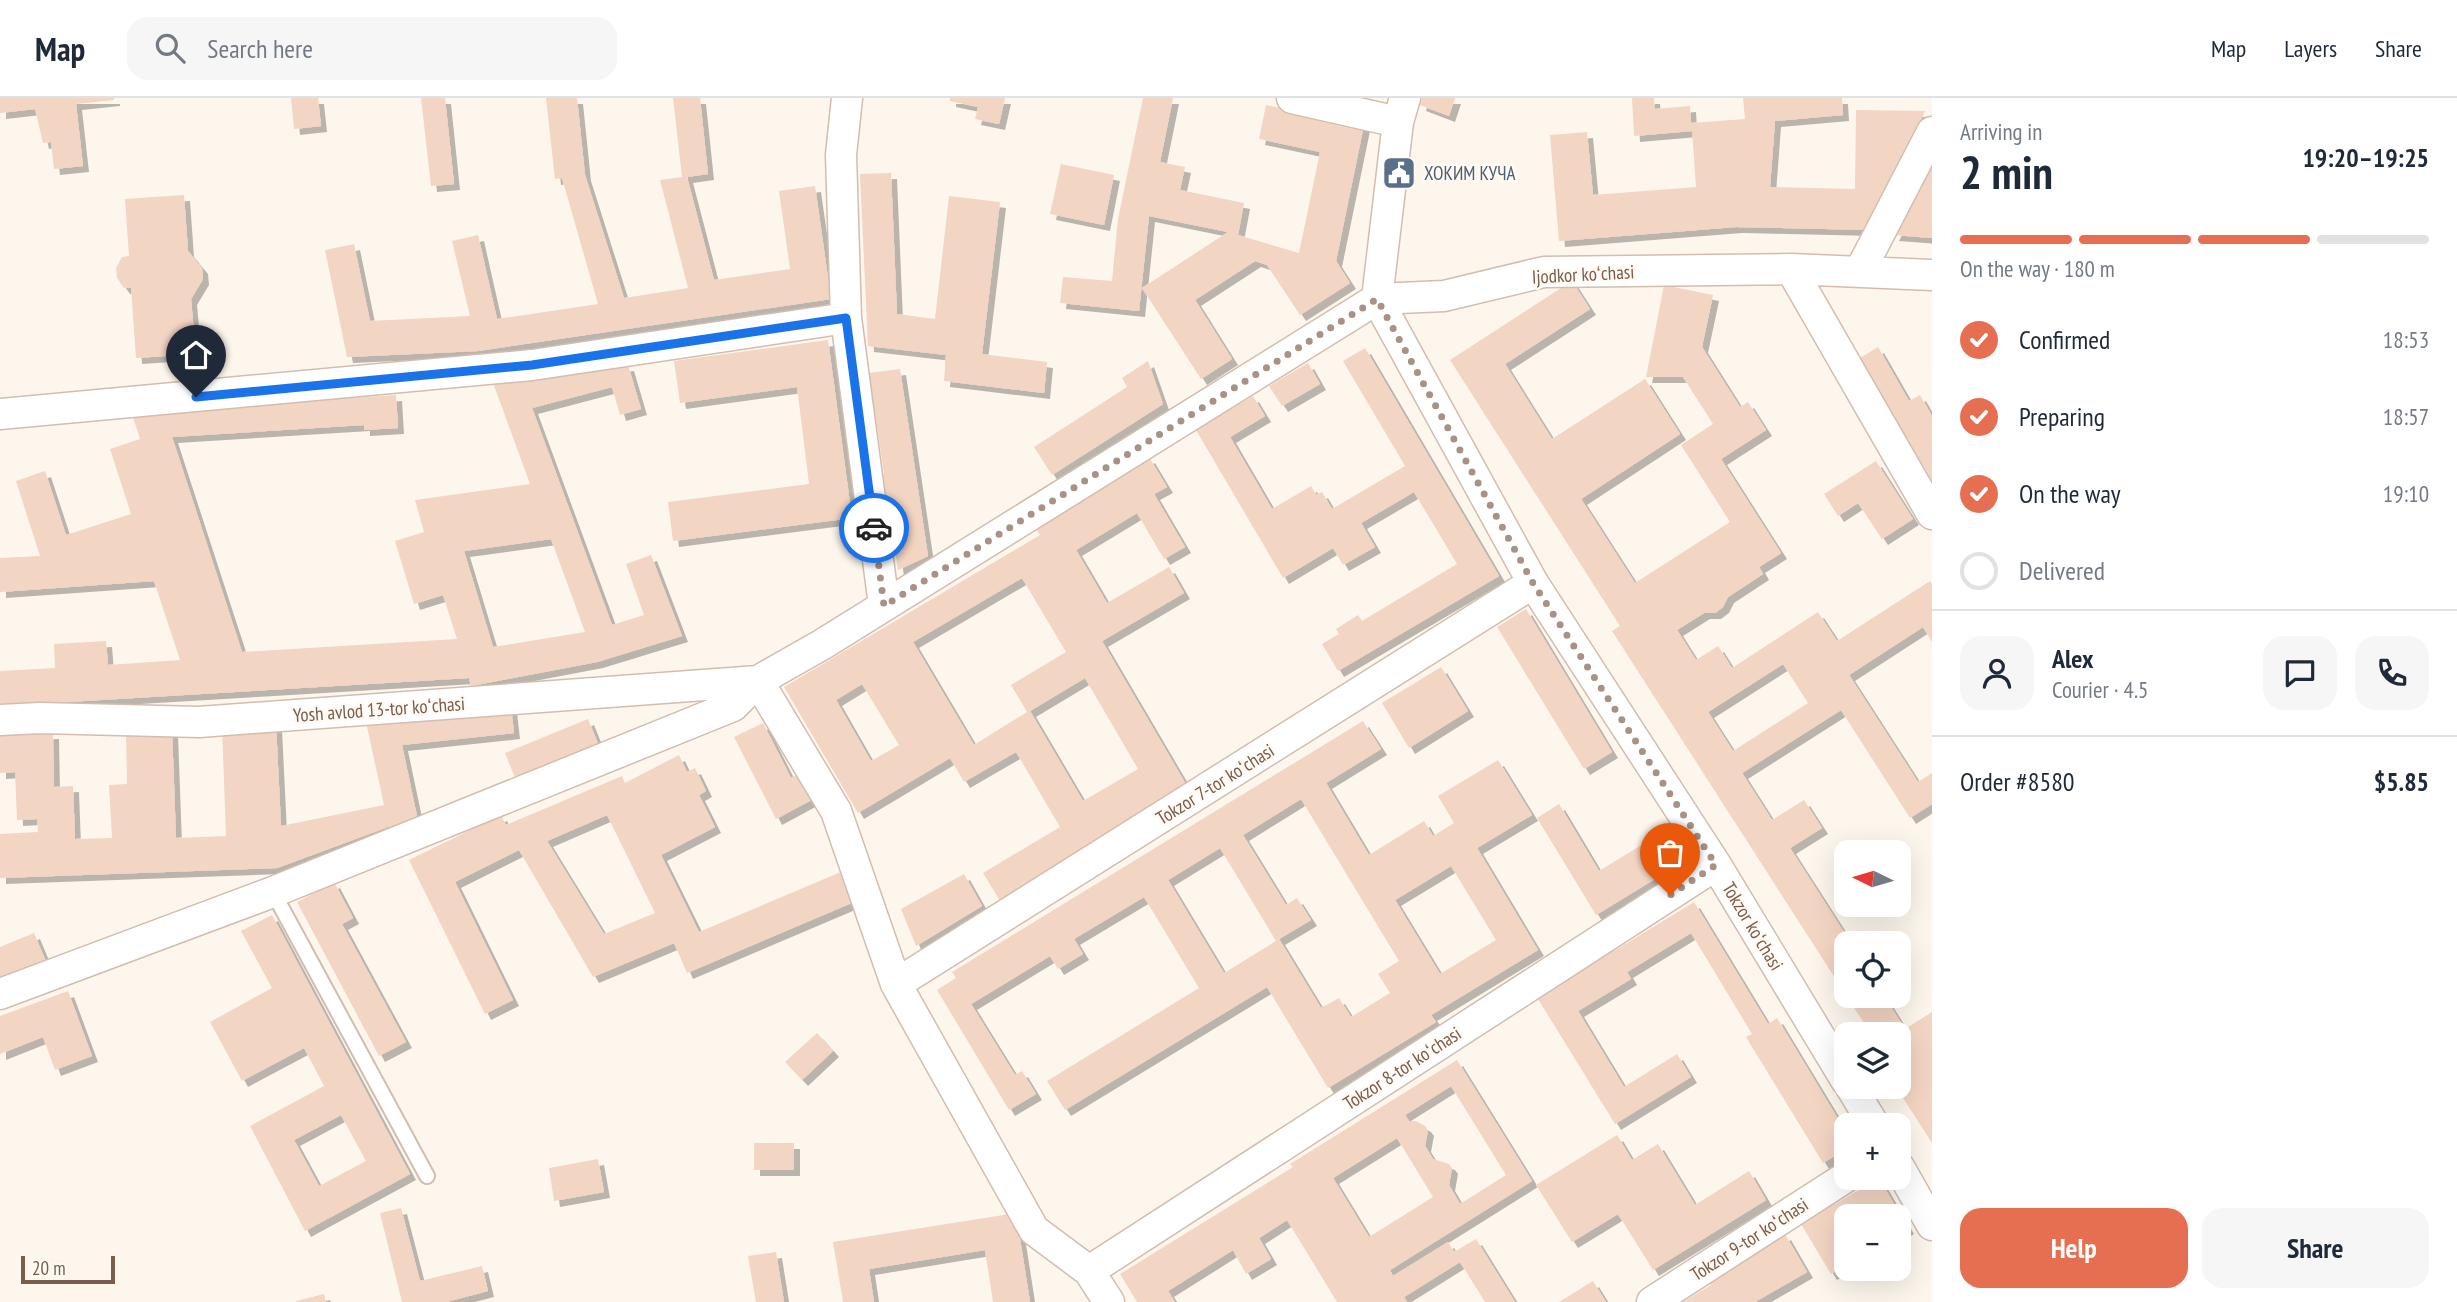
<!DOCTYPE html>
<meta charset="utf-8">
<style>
:root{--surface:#fff;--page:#f6f6f7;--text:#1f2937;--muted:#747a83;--line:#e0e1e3;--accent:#e76f51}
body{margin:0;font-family:"PT Sans Narrow",sans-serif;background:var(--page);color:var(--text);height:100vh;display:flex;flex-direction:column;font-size:26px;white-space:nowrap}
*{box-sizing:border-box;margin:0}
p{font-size:23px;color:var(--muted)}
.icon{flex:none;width:38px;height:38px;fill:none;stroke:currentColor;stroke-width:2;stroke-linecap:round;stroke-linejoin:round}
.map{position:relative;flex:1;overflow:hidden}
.drawer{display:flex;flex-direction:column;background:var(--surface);width:525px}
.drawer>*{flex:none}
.needle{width:46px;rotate:275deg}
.fabs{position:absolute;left:1834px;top:742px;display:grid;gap:14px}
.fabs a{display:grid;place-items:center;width:77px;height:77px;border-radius:14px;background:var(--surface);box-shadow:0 7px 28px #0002;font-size:35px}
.scale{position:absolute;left:21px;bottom:18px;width:94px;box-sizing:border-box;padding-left:7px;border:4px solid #7a5c4d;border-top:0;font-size:19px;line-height:24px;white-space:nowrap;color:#7a5c4d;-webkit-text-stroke:5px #fffaf3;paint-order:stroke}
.pin{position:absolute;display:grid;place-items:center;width:60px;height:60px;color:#fff;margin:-72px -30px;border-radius:50% 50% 50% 0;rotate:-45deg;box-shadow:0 0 7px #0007}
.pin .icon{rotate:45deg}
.courier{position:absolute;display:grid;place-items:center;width:70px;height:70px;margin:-35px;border:5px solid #1a73e8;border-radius:50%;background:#fff;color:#222;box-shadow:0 2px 9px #0007}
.summary em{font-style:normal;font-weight:700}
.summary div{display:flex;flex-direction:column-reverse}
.summary{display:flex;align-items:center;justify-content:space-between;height:119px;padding:0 28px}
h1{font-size:46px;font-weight:700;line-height:52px}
.bar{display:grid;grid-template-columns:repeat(4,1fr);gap:10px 7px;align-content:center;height:84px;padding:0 28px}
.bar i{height:9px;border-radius:5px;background:var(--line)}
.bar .current{background:var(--accent)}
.bar p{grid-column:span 4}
.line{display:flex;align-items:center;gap:18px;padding:0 28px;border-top:2px solid var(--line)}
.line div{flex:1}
.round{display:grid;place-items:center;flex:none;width:74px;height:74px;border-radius:21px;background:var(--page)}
ol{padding:0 28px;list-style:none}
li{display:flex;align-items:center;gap:21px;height:77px}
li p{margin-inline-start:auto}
li .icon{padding:7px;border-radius:50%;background:var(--accent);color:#fff;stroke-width:4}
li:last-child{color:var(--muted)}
li i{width:38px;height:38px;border:4px solid var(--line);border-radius:50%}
.action{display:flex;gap:14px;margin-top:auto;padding:14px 28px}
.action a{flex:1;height:80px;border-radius:21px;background:var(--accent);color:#fff;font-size:28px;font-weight:700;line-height:80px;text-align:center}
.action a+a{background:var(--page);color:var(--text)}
header{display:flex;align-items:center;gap:42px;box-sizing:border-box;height:98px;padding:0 35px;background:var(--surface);border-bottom:2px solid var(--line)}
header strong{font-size:33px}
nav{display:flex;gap:38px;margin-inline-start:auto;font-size:24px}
.search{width:490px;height:63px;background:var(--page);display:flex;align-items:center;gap:18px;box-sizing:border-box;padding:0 24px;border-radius:21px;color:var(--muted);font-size:26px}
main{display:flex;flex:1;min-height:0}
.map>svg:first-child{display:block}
</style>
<header>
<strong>Map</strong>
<div class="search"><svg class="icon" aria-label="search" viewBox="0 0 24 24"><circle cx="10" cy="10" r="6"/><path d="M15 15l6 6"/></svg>Search here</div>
<nav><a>Map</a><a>Layers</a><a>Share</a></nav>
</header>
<main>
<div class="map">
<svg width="1932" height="1204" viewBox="0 0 1932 1204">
<defs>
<filter id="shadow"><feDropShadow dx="6" dy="6" stdDeviation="0" flood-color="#0004"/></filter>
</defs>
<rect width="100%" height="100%" fill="#fdf6ec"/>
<!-- building -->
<path fill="#f3d5c3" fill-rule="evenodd" filter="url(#shadow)" d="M0,0h114v2l-38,4 7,62 -29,3 -3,-27 -8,1 -8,-34 -35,4z
M291,0h27l3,28 -27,3z
M421,0h24l9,86 -23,2z
M546,0h31l8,77 39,123 64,-10 -28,-108 22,-3 -9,-79h27l8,76 -21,3 27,103 76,-11 -11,-78 36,-5 16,113 -353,52 -131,6 -22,-107 29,-6 16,77 100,-5 -18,-75 26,-6 19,84 101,-15 -36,-126 -7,1z
M950,0h55l-6,26 -24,-5 3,-12 -28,-6z
M1143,0h30l-13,64 25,5 -5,23 64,13 -6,32 61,18 21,-101 -61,-13 7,-34 98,20 -28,136 14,22 -50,32 -33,-50 -12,-4 -60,39 37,59 -31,20 -59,-91 86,-56 -79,-16 -10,95 -79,-8 3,-26 49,4 6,-62z
M1422,0h33l-6,18 -29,-11z
M1632,0h22l1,11 35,-3 1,17 54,-4 -2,-21h99l1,17 -68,6 -5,66 85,2 1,-79 69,1 -56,119 -133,-3 -177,14 -9,-106 37,-3 6,63 103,-8 -4,-56 -58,5z
M1932,61v79l-39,-3z
M1061,66l53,11 -10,50 -54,-11z
M891,75l6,141 38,5 14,-123 51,6 -18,152 65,8 -3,31 -100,-12 2,-26 -78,-9 -8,-172z
M184,97l4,56 14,17 1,11 -12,20 5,55 -60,4 -5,-70h-7l-7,-10 -1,-10 6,-11 7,-1 -4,-57z
M1572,183l18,28 -85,55 47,75 93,-60 35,55 -99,65 54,84 95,-61 -49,-77 32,-21 -30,-47h-37l18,-92 49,10 -11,52 38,60 8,-5 18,28 -45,29 60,94 -22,14 4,7 -35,23 -5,10 -8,6h-11l-27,17 19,30 22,-14 14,22 86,-56 19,29 93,-60 2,3v58l-9,-15 -74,48 69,107 14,-9v31l-22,14 -69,-108 -99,63 30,47 32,-20 18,28 -32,20 61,95h-5v53h38l21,33 27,-17v131l-36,-56h3v-53h-28l-259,-403 8,-5 -170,-266zM1783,566l25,39 -75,48 -25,-39z
M828,242l24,178 -179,23 -5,-39 141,-18 -12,-97 -117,16 -6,-42z
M1878,249l31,54 11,-6 12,21v80l-47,-80 6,-4 -31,-54z
M1365,250l134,228 -161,95 -16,-27 17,-10 -3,-5 22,-14 4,6 95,-57 -43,-72 -53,31 14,24 -32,18 -10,-17 -50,30 -87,-148 57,-34 12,20 -35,21 42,72 39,-23 5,9 6,-3 10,17 73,-43 -62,-105z
M1148,263l15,43 -111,71 -18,-28 93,-60 -5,-9z
M1308,265l12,21 -38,22 -13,-20z
M628,267l13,44 -21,6 -8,-28 -80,21 80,217 32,-10 -18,-51 25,-9 31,81 -85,26 -126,24 -2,-8 -469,28v-35l55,-3 -1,-24 52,-3 2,24 72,-5 -26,-79 -154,11v-34l40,-2 -24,-75 29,-10 21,64 65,-21 -21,-65 30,-10 -9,-28 265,-16 2,33 -34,2v-5l-192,12 70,215 215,-13 -14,-44 -29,9 -19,-63 29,-9 -9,-32 115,-16 -38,-104zM551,441l34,93 -92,15 -29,-96z
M900,271l28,187 -30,14 -9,-62 -10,1 -5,-34 10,-1 -15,-101z
M1149,359l18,30 -13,7 31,53 -21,12 -27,-46 -61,37 31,53 62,-36 15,26 -82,48 85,145 -83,50 1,3 -105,62 -17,-28 77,-46 -44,-75 -52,30 -14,-24 -92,55 -74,-126 256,-152 -6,-9zM1022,480l44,74 -55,33 16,27 -53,33 -61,-103zM1085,580l53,91 -55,32 -53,-90zM862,586l37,61 -28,16 -35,-61z
M1876,363l37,58 -31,20 -24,-36 -20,13 -14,-22z
M1526,511l86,143 -28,17 -87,-142z
M1441,569l27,44 -59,37 -27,-45z
M511,609l3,26 -112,12 16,76 -30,6 -111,41 -277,10v-44l38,-2 -1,-13 -20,1 -2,-48 -15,1v-38l53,-2 1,54 19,-1 2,53 37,-1 -3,-53 18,-1 -1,-54 46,-1 4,109 50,-2 -4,-109 54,-3 5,102 103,-21 -18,-83z
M588,621l13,32 -83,34 -13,-32z
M1363,623l18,28 -55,34 43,72 55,-34 9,15 21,-13 -16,-27 60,-36 34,55 -55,33 61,102 -107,65 5,7 -108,66 -61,-101 -202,123 -18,-29 152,-93 -55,-91 -70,42 9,15 -25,15 -8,-13 -79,48 44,71 7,-4 14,23 -27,16 -72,-120 19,-12 -4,-6zM1301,701l98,162 -21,13 12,19 -39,24 -12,-19 -18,10 -42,-69 32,-19 -14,-22 -11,7 -43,-70zM1220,750l56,93 -52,32 -56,-93zM1451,768l45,74 -56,34 -45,-74z
M763,625l28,55 10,-6 14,26 -39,21 -42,-82z
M679,657l8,17 8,-4 11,23 -7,4 16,32 -54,28 38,77 149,-63 13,30 -174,74 -13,-30 -81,34 -74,-127 -64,32 58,118 -28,14 -76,-154 92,-45 5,10 116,-49 3,7zM607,717l48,98 -51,21 -57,-93z
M1559,706l40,67 64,-39 18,31 -85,52 -59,-97z
M964,776l18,32 -66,40 -15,-37z
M334,784l19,36 -11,6 64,118 -27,14 -82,-154z
M1694,804l74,122 9,-6 69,114v17l-23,14 -77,-126 6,-3 -61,-101 -64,39 4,7 -53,32 46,76 53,-33 14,23 -76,47 -80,-130 77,-47 2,4z
M272,817l138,259 -105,57 -55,-105 74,-40 -20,-38 -62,33 -32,-59 62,-34 -31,-57zM341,1017l25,46 -47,25 -25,-46z
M1869,834l7,11h-24z
M34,835l13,31 -47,20v-37z
M68,893l24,65 -37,14 -12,-33 -43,17v-38z
M817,935l16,18 -31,29 -17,-18z
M1457,962l75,121 -142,89 3,6 55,-34 6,10 22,-13 39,63h-30l-25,-40 -56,35 3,5h-70l-50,-82 -28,18 12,21 -25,15 -13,-24 -65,41 7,11h-38l-17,-28 173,-107 -3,-3zM1451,988l55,89 -46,29 -11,-19 3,-17 -3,-4 -16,-5 -8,-13 3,-16 -3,-4 -9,-5h-7l-4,-6zM1397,1040l36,59 -64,40 -36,-59z
M1617,1037l15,25 26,-16 37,61 54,-34 17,29 -113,70 -35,-56 -46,28 -36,-57z
M754,1045h40v27h-40z
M598,1061l6,33 -50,9 -5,-33z
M1879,1080l29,50 -9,6v-18h-53v49l-15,9 -30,-50z
M401,1110l19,73 62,-15 6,25 -42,11h-44l-22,-89z
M1016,1115l14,89h-37l-8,-52 -116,19 5,33h-31l-10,-60z
M1785,1136l22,38 -52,30h-72l28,-17 -3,-5z
M776,1154l8,50h-28l-8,-46z
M1593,1183l13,21h-47z
M324,1196l2,8h-30v-1z"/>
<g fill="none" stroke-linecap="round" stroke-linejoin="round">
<defs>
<path id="service" d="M273,794l154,284"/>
<path id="minor" d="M847,0l-6,57 5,163 38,287
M1292,0l106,24
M1405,0l-7,24 -21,177 156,284 183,282 130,215
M1791,171l141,245
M1860,173l72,-139
M0,316l532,-49 314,-47
M0,622l40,-2 159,4 559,-41 78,130 60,173 138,246 55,41 20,31
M896,886l637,-401
M0,896l273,-102 460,-186 25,-25 65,-37 554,-345 67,-3 100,-24 247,-3 141,6
M1851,989l23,38
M1899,1069l33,58
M1089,1173l627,-406
M1652,1204l194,-125"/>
</defs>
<!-- service casing -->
<use href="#service" stroke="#d1beb0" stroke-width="18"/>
<!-- minor casing -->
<use href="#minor" stroke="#d1beb0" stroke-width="33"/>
<!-- service -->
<use href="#service" stroke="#fff" stroke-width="14"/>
<!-- minor -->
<use href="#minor" stroke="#fff" stroke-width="30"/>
</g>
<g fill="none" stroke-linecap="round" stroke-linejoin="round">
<!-- done -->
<path stroke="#a89285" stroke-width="7" stroke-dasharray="0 12.6" d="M874,430l10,78 493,-307 156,284 183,282 -46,30"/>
<!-- route -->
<path stroke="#1a73e8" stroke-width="9" d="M196,299l336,-32 314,-47 28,210"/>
</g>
<!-- icons -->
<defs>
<symbol id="civic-square" viewBox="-11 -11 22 22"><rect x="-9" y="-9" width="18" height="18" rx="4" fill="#5c6f8a" stroke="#fffaf3"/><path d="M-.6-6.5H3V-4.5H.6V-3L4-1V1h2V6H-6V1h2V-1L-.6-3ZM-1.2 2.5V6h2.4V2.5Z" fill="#fff"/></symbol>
</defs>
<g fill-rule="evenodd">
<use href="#civic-square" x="1380" y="56" width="38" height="38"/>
</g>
<g text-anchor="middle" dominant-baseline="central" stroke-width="5" stroke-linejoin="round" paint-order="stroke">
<!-- service labels -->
<g font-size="19" fill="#4e5e75" stroke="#fffaf3" text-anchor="start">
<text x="1424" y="75">ХОКИМ КУЧА</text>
</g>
<!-- street labels -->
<g font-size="19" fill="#7a5c4d" stroke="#fffaf3">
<text transform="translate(1583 176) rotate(-3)">Ijodkor koʻchasi</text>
<text transform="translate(379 611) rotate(-4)">Yosh avlod 13-tor koʻchasi</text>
<text transform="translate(1215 686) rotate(-32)">Tokzor 7-tor koʻchasi</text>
<text transform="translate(1753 828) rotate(59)">Tokzor koʻchasi</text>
<text transform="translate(1402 970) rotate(-33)">Tokzor 8-tor koʻchasi</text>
<text transform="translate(1749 1141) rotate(-33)">Tokzor 9-tor koʻchasi</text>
</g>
</g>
</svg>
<div class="fabs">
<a><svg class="needle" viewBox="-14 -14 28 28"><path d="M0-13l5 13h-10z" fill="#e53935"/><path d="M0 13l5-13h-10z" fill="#747a83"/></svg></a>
<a><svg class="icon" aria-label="locate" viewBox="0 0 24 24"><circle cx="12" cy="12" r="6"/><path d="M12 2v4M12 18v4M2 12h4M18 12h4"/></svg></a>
<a><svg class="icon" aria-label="layers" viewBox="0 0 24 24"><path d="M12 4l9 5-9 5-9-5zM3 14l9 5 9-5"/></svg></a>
<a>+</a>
<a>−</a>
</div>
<div class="scale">20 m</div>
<div class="pin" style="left:1670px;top:797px;background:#ea580c"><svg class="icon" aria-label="bag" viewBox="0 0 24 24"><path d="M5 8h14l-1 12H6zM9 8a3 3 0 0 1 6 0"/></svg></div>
<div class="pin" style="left:196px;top:299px;background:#1f2937"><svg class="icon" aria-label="home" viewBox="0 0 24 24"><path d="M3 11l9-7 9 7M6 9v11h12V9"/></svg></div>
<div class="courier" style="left:874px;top:430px"><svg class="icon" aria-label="car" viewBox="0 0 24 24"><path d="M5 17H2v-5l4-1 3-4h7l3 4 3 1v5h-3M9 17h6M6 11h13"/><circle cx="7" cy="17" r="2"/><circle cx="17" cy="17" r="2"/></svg></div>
</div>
<section class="drawer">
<div class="summary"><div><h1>2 min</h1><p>Arriving in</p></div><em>19:20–19:25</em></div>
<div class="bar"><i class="current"></i><i class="current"></i><i class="current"></i><i></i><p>On the way · 180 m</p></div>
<ol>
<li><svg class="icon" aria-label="check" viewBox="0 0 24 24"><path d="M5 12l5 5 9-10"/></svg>Confirmed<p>18:53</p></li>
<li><svg class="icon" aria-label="check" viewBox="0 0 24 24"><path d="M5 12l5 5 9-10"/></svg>Preparing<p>18:57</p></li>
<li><svg class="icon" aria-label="check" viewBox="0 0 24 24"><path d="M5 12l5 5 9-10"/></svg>On the way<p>19:10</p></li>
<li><i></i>Delivered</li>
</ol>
<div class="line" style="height:126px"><a class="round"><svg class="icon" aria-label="person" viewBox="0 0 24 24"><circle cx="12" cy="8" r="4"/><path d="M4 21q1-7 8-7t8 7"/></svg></a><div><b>Alex</b><p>Courier · 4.5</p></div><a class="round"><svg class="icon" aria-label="chat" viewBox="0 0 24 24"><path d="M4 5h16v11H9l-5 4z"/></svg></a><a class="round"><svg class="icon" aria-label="phone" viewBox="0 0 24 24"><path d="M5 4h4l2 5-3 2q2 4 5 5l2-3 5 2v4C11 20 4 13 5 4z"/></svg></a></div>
<div class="line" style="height:91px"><div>Order #8580</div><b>$5.85</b></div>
<div class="action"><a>Help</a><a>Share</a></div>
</section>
</main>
